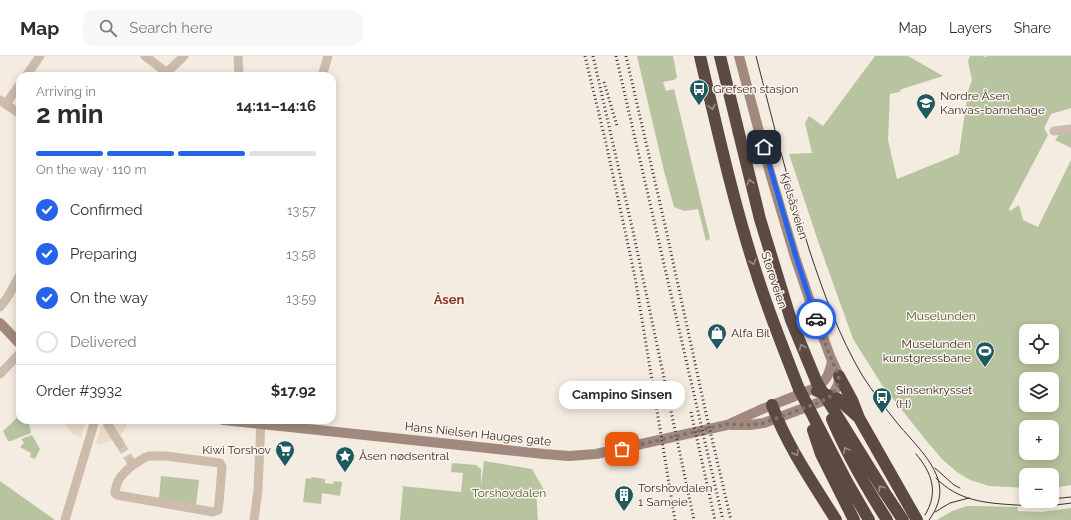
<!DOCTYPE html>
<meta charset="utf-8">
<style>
:root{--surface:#fff;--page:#f7f7f7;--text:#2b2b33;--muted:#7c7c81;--line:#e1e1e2;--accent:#2563eb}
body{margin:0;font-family:Raleway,sans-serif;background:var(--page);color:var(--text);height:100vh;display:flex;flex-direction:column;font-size:15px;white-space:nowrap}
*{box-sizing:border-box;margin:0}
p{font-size:13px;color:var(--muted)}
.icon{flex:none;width:22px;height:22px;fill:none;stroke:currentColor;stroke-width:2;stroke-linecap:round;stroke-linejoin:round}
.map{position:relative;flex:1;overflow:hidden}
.details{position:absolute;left:16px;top:16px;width:320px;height:352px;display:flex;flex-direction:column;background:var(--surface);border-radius:12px;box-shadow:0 2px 10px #0003}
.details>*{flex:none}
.tools{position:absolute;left:1019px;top:268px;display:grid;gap:8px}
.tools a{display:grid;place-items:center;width:40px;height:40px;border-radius:8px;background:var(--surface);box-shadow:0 2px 10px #0003;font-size:20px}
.pin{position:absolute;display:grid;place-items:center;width:34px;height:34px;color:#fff;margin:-17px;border-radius:8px;box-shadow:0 2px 6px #0006}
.courier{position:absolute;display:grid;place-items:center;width:40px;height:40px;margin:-20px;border:3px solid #2563eb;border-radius:50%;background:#fff;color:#222;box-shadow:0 1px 5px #0007}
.bubble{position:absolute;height:28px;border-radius:12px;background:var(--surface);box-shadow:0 2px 10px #0003;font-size:13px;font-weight:700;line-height:28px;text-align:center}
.headline em{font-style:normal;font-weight:700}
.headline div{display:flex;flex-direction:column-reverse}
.headline{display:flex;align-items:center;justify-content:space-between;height:68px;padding:0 20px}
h1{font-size:26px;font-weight:700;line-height:30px}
.bar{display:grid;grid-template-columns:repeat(4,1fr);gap:6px 4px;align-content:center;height:48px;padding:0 20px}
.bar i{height:5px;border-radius:3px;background:var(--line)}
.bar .on{background:var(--accent)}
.bar p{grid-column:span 4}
.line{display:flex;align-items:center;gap:10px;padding:0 20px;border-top:1px solid var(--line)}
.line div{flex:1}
ol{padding:0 20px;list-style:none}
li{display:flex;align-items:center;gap:12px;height:44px}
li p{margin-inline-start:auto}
li .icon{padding:4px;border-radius:50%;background:var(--accent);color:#fff;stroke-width:4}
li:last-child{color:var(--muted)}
li i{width:22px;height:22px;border:2px solid var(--line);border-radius:50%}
header{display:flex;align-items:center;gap:24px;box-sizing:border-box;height:56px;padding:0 20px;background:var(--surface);border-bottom:1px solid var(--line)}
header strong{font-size:19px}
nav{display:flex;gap:22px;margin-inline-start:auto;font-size:14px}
.search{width:280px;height:36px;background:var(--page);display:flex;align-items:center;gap:10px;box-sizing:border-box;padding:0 14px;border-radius:12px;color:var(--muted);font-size:15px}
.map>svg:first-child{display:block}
</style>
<header>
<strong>Map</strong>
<div class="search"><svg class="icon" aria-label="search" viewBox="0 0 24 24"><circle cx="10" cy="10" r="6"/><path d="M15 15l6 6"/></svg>Search here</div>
<nav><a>Map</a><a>Layers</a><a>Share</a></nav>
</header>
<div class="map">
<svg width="1071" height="464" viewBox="0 0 1071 464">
<rect width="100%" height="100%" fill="#f4ebe1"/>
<!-- green -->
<path fill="#b8c4a0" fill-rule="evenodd" d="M637,0h36l4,21 -3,3 -11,2 3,9 8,-2 36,150 -4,2 -8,-32 -14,2 -10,-4 -10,-36z
M875,0h33l35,20 -41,13 -3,3 -9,2 -2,46 9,39 62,-25 9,-63 4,-11 -4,-19 2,-5h12l3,1 3,-1h83v52l-20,6 -7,14 4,7 -39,74 1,2 9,-6 4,15 15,7 33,-67v325l-19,3v-13h-26v13l-37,-2 -19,-6 -13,-8 -14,-12 -14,-16 -27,-34 -20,-25 -29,-46 -34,-95 -30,-90 23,-1 -7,-30 4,-7 14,10zM1026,275h26v26h-26zM1026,323h26v26h-26zM1026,371h26v26h-26z
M1071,75v17l-16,-8 4,-5z
M17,362l12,6 2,9 -20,8h-3l-5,-10z
M32,379l8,14 -5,10 -5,-2 1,-4 -11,-6 4,-4 -3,-4z
M484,405l48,8 12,21 -8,1 2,29h-138l3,-33 -2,-1 60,6 2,-19 -12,-1 1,-9 24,2 5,4v17z
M161,420l38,4 -3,25 -37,-7z
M311,421l14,2v4l8,1 1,-3 8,1 -2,14 -18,-3 -1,11 -18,-2 3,-24 5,1z
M0,425l55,39h-55z
M967,450h13l38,1v4l23,1 30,-4v12h-134l15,-9z"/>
<!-- plaza -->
<path fill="#ecdcc8" d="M64,364h20l1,3 -4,15 -8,-4 -6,-8z
M110,364h17l-1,8 -7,9 -8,4 -10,3 -5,-1 6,-18z"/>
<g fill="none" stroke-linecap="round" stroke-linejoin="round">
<!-- street-tunnel -->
<path stroke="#cfc6bd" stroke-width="9" stroke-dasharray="9 4.5" stroke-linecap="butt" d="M120,388l11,18"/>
<!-- street -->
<path stroke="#cdbbac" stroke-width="9" d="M145,0l22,17
M238,0l1,20
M26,20l14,-20
M163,20l21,-20
M322,20l6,-20
M0,44l20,14
M6,48l14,-20
M1054,75l17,-2
M0,251l7,-9 13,-23
M0,318l20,-21
M108,369l12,19
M131,406l2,3 11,-7 5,-2h17l54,7 2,4 -3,36 -1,7 -5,2 -96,-17 -2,-2c1,-13 8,-20 18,-28
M65,464l30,-100
M254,464l4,-30 3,-70"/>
<!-- secondary -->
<path stroke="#a18a7d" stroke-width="10" d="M0,267l20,21
M223,364l321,34 25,2 27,-2 131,-29 33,-15 53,-21c13,-7 16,-13 19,-28
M731,369h19l14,-2 56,-21 11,-6 3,-4 4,-7 1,-9 -9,-20 -18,-49 -17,-50 -25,-84 -31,-117"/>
<!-- highway -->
<path stroke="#5c4a42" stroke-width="12" d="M700,0c17,72 33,145 56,216 12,39 28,78 43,117
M720,0l40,163 31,101 26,63
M839,320l13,24 7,18 58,102
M817,335l21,8 19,17
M772,349c15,41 41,78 64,115"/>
<!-- tram -->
<path stroke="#3b302b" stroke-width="1" d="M756,0c17,66 33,131 54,196 14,42 29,84 52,123 11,17 23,33 36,49 14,17 36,37 41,59 3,14 -2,26 -10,37
M916,398c16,19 23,38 9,61
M935,412l19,17 6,3
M936,422c22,23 49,25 80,27 18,1 37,1 55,-2
M1052,443l19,-2
M935,456l15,-9 19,-5"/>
<!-- rail -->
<path stroke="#3b302b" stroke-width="3" stroke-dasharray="1 3" stroke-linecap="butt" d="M585,0l21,87 29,134 40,243
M593,0l41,180 60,284
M616,0l107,464
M626,0l39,169 40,184 26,111
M604,26l13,44
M691,356l24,108"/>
<!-- highway-bridge -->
<path stroke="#5c4a42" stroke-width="12" d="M817,327l68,110 18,27
M799,333l47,91 23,40
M832,363c15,36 34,68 55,101
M813,374l8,24 33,66"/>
</g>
<!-- one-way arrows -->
<defs><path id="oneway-chevron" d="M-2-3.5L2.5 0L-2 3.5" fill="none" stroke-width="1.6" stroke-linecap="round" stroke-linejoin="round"/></defs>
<g stroke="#9c8e87">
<use href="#oneway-chevron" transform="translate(712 51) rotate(76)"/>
<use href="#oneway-chevron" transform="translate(750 126) rotate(-104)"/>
<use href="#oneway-chevron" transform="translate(753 206) rotate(73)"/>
<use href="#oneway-chevron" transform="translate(802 291) rotate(-112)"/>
<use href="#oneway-chevron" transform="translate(846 394) rotate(-118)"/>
<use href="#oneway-chevron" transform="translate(796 397) rotate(61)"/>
<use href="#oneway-chevron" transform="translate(881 432) rotate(-122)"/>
</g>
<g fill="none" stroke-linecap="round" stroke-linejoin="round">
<!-- done -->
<path stroke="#7c716b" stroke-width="4" stroke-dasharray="0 7.2" d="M622,393l105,-25 23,1 14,-2 56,-21 11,-6 6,-9 2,-11 -9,-20 -14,-37"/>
<!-- route -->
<path stroke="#2563eb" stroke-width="5" d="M764,91l32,110 20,62"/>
</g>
<!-- icons -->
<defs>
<symbol id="bus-pin" viewBox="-11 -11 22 30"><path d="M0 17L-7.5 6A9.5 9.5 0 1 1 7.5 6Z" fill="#1f5a5e" stroke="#fbf5ee"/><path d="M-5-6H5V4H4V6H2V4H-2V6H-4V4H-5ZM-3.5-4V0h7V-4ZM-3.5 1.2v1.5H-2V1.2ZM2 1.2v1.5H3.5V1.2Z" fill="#fff"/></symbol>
<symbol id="school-pin" viewBox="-11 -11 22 30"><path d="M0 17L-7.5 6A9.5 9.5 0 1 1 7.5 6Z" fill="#1f5a5e" stroke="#fbf5ee"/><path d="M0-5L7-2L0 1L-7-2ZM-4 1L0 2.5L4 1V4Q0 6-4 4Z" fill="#fff"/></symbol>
<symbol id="shop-pin" viewBox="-11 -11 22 30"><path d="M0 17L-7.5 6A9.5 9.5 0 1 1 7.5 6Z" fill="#1f5a5e" stroke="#fbf5ee"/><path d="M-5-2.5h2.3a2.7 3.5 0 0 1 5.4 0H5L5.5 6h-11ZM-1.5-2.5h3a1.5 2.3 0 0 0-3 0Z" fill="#fff"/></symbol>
<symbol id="stadium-pin" viewBox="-11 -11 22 30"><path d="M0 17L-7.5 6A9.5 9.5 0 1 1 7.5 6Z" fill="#1f5a5e" stroke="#fbf5ee"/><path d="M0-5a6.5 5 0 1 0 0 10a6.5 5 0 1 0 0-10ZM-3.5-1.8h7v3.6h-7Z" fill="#fff"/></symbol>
<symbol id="supermarket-pin" viewBox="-11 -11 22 30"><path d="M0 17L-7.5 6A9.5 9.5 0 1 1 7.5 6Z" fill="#1f5a5e" stroke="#fbf5ee"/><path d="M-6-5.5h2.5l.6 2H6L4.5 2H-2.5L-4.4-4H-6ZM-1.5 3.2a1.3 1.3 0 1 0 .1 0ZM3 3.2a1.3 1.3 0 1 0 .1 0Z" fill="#fff"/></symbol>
<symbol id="sight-pin" viewBox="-11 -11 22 30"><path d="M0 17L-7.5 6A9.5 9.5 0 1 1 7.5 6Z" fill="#1f5a5e" stroke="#fbf5ee"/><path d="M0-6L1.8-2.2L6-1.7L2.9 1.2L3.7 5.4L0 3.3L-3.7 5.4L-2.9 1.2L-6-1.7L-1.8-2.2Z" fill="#fff"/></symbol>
<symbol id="building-pin" viewBox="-11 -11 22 30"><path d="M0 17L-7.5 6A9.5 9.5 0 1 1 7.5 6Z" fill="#1f5a5e" stroke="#fbf5ee"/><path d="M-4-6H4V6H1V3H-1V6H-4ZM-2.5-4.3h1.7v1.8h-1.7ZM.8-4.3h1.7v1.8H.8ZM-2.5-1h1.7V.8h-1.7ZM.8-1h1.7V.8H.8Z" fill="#fff"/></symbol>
</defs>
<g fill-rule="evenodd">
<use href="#bus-pin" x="688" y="22" width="22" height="30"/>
<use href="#school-pin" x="915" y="36" width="22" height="30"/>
<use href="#shop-pin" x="706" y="266" width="22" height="30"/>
<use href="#stadium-pin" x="974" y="284" width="22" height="30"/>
<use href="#bus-pin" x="871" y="330" width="22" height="30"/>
<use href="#supermarket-pin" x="274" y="383" width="22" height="30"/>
<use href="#sight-pin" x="334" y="389" width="22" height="30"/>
<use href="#building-pin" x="613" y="428" width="22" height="30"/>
</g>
<g text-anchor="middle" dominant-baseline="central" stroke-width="3" stroke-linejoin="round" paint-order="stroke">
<!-- poi labels -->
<g font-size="12" fill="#3b302b" stroke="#fbf5ee" text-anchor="start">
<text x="713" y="33">Grefsen stasjon</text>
<text x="940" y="40">Nordre Åsen<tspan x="940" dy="14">Kanvas-barnehage</tspan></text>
<text x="731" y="277">Alfa Bil</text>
<text x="971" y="288" text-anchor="end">Muselunden<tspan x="971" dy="14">kunstgressbane</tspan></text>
<text x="896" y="334">Sinsenkrysset<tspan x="896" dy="14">(H)</tspan></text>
<text x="271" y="394" text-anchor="end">Kiwi Torshov</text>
<text x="359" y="400">Åsen nødsentral</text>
<text x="638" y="432">Torshovdalen<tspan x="638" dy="14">1 Sameie</tspan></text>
</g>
<!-- street labels -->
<g font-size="12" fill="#3b302b" stroke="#fbf5ee">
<text transform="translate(794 150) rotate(73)">Kjelsåsveien</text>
<text transform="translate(774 224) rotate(72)">Storoveien</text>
<text transform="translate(478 378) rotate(6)">Hans Nielsen Hauges gate</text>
</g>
<!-- park labels -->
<g font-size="12" fill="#4a5a2e" stroke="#fbf5ee">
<text x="941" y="260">Muselunden</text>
<text x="509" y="437">Torshovdalen</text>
</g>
<!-- neighbourhood labels -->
<g font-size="13" font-weight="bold" fill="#8c3b22" stroke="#fbf5ee">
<text x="449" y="243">Åsen</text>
</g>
</g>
</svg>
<div class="tools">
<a><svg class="icon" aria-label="locate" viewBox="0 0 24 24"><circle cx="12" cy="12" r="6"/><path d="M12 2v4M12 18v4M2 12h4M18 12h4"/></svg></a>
<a><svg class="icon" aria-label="layers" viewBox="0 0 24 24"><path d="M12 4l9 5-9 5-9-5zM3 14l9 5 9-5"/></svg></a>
<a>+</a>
<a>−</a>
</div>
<div class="pin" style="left:622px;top:393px;background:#ea580c"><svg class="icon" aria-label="bag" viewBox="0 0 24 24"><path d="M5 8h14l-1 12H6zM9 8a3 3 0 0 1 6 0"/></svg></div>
<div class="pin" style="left:764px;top:91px;background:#1f2937"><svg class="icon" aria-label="home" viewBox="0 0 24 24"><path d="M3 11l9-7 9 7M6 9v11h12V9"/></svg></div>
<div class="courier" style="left:816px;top:263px"><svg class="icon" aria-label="car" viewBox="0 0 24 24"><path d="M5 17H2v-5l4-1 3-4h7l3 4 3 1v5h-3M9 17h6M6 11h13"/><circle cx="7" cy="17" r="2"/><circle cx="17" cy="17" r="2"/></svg></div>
<div class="bubble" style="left:559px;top:325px;width:126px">Campino Sinsen</div>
<section class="details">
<div class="headline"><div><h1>2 min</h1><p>Arriving in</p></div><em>14:11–14:16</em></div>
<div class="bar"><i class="on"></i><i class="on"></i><i class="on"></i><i></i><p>On the way · 110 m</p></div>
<ol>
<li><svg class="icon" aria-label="check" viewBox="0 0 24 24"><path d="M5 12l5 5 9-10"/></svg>Confirmed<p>13:57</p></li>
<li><svg class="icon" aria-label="check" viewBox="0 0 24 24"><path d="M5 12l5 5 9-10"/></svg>Preparing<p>13:58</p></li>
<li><svg class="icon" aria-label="check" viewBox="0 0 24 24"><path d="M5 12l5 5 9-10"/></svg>On the way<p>13:59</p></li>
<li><i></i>Delivered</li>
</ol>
<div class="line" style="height:52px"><div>Order #3932</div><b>$17.92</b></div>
</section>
</div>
